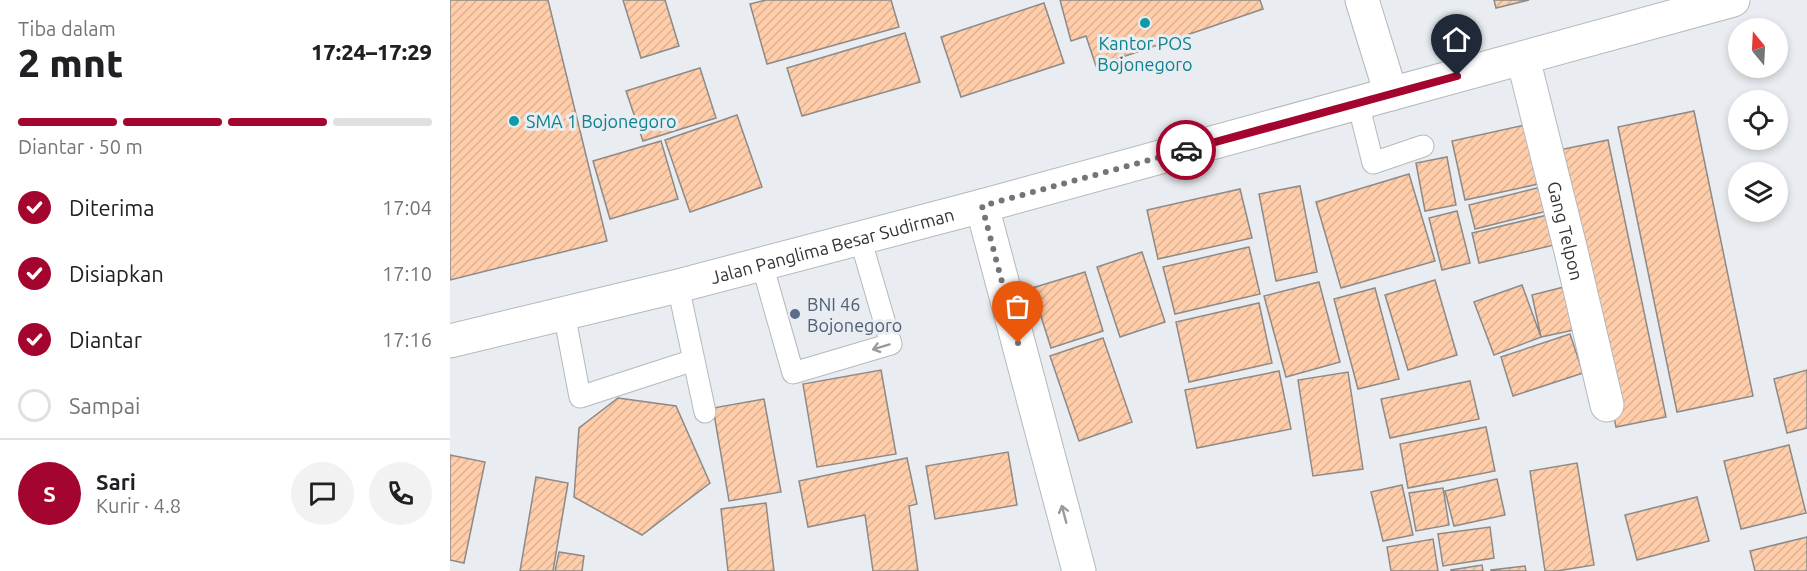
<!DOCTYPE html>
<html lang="id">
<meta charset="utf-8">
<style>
:root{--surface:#fff;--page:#f2f2f2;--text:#202124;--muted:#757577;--line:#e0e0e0;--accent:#a3052e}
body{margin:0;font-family:Ubuntu,sans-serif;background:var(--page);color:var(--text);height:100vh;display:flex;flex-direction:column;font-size:22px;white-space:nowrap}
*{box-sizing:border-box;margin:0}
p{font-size:20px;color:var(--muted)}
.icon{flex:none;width:33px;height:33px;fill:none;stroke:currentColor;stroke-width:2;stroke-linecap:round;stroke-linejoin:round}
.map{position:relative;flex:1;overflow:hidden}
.sheet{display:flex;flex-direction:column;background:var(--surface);width:450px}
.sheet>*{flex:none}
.needle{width:39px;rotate:342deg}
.controls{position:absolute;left:1278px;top:18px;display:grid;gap:12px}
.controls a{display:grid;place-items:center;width:60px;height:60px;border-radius:50%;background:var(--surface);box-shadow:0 3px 9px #0003;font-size:30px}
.pin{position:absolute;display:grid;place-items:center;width:51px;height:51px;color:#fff;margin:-62px -26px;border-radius:50% 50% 50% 0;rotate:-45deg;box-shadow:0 0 6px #0007}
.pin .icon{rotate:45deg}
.courier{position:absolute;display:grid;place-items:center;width:60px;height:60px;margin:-30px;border:4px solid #a3052e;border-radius:50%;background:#fff;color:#222;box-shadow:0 2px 8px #0007}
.headline em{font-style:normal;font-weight:800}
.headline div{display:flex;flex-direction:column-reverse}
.headline{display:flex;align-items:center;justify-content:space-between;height:102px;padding:0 18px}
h1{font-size:39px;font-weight:800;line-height:45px}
.bar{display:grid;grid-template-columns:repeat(4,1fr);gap:9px 6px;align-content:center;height:72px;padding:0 18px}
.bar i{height:8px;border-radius:4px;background:var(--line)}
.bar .selected{background:var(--accent)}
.bar p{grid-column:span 4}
.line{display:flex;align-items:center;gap:15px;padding:0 18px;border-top:2px solid var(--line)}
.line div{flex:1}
.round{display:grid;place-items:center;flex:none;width:63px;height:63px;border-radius:32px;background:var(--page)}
ol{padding:0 18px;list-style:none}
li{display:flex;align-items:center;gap:18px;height:66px}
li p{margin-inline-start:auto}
li .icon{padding:6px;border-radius:50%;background:var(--accent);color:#fff;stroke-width:4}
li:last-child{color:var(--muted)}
li i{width:33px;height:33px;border:3px solid var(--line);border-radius:50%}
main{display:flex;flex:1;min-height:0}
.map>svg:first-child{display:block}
</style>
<main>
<section class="sheet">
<div class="headline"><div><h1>2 mnt</h1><p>Tiba dalam</p></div><em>17:24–17:29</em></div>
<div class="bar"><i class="selected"></i><i class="selected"></i><i class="selected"></i><i></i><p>Diantar · 50 m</p></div>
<ol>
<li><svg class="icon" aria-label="check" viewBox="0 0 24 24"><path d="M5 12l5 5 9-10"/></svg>Diterima<p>17:04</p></li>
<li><svg class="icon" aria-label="check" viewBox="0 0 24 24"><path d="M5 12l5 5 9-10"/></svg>Disiapkan<p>17:10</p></li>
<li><svg class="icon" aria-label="check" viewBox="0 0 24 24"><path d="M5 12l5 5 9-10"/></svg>Diantar<p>17:16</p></li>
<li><i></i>Sampai</li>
</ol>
<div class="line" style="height:108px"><b class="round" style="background:var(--accent);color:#fff">S</b><div><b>Sari</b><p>Kurir · 4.8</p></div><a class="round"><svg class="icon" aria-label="chat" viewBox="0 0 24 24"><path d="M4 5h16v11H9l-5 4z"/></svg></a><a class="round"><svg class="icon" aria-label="phone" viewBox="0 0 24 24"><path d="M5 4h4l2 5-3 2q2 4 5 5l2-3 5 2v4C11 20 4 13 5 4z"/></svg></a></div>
</section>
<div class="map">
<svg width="1357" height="571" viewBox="0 0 1357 571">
<defs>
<pattern id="building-hatch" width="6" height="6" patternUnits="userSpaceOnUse" patternTransform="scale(1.5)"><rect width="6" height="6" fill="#ffcdaa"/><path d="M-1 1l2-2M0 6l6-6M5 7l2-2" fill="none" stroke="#dbb193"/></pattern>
</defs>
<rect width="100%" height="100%" fill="#e9edf1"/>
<!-- building -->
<path fill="url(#building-hatch)" stroke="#8e8a87" stroke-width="1.5" d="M0,0h98l59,241 -157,39z
M173,0h42l14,46 -38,12z
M316,0h125l8,27 -132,37 -17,-60z
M610,0h200l3,9 -167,57 -10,-30 -15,5z
M1044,0h35l-33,8z
M594,3l20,60 -103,34 -20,-60z
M455,33l15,49 -118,34 -15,-48z
M250,68l16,50 -73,23 -17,-50z
M1244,111l59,285 -76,16 -59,-285z
M287,115l25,72 -72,25 -25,-72z
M1089,122l13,59 -87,19 -13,-59z
M1158,140l58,277 -50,10 -57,-277z
M211,141l17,58 -68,20 -17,-58z
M997,157l9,48 -31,6 -9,-48z
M959,174l26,87 -94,27 -25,-86z
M850,186l17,86 -41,9 -17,-87z
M1095,186l6,24 -76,19 -6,-24z
M790,189l12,49 -94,21 -11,-49z
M1007,211l13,52 -28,7 -13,-52z
M1106,213l6,30 -83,20 -7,-30z
M799,247l11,47 -85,20 -12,-47z
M692,252l23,70 -45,15 -23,-70z
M635,272l18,59 -52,17 -19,-60z
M985,280l22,75 -49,15 -23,-75z
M869,282l21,80 -54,15 -22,-81z
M1072,285l19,52 -47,18 -20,-53z
M1114,287l10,43 -33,7 -9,-42z
M925,288l24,91 -41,10 -24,-90z
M809,303l13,60 -83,19 -13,-60z
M1120,334l13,39 -70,23 -12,-39z
M653,338l29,84 -53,19 -29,-85z
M431,370l15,84 -79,13 -14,-83z
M1357,370v58l-20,5 -13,-54z
M829,371l12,58 -94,19 -12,-58z
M898,372l15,97 -50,7 -15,-96z
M1020,381l9,38 -89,19 -9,-39z
M168,398l58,8 34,77 -68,52 -68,-38 5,-69z
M314,399l17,93 -52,9 -16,-93z
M1036,427l9,44 -87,17 -8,-44z
M1339,445l17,68 -65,16 -17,-68z
M558,452l9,53 -82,14 -9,-53z
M0,455l35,7 -21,101 -14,-3z
M457,458l10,46 -8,2 9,65h-45l-8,-56 -57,12 -9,-46z
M1127,463l17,102 -37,6h-12l-15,-100z
M86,477l32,6 -15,88h-33z
M1047,479l8,36 -51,11 -9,-35z
M952,485l11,50 -30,6 -12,-49z
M993,488l6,37 -33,6 -7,-38z
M1247,497l12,44 -72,19 -12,-45z
M316,503l8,68h-46l-7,-62z
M1040,527l4,31 -51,8 -5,-32z
M1357,537v34h-52l-5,-20z
M983,539l5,32h-47l-4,-24z
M109,552l25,4 -2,15h-27z
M1032,565l1,6h-32v-1z
M1075,566l1,5h-35v-1z"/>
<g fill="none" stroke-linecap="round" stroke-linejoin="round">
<defs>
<path id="service" d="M908,103l15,60 50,-17
M312,264l31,109 98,-29 -31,-106
M228,286l27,126
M114,313l16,84 114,-37"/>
<g id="minor">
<path id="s1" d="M1073,58l48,193 36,154"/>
</g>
<path id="secondary" d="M912,0l29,94
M532,206l97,365"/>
<g id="primary">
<path id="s2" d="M0,341l228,-55 304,-80 751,-206"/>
</g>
</defs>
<!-- service casing -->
<use href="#service" stroke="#b4b9bc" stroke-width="23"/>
<!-- minor casing -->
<use href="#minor" stroke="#b4b9bc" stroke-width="35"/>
<!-- secondary casing -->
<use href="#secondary" stroke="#b4b9bc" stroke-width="35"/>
<!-- primary casing -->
<use href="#primary" stroke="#b4b9bc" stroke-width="35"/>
<!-- service -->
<use href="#service" stroke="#fff" stroke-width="21"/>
<!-- minor -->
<use href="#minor" stroke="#fff" stroke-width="33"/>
<!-- secondary -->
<use href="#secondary" stroke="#fff" stroke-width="33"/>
<!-- primary -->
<use href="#primary" stroke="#fff" stroke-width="33"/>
</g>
<!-- one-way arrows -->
<defs><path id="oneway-shaft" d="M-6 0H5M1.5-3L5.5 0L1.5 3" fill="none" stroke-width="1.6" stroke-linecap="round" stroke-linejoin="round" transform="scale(1.5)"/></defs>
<g stroke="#999a9a">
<use href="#oneway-shaft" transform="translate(431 347) rotate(163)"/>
<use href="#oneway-shaft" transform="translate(614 514) rotate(-105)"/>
</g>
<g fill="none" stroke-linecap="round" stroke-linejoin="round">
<!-- done -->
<path stroke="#737577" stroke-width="6" stroke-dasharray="0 10.8" d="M568,343l-36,-137 204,-56"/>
<!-- route -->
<path stroke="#a3052e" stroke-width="8" d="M736,150l271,-74"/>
</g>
<!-- markers -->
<g fill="#0f9aa8" stroke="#e9edf1" stroke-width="2">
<circle cx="695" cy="23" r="6"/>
<circle cx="64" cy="121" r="6"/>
</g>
<circle fill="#5c6f8a" stroke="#e9edf1" stroke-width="2" cx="345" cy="314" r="6"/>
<g text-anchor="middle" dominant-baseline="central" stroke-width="6" stroke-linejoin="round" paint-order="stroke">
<!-- culture labels -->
<g font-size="18" fill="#0d838f" stroke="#e9edf1">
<text x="695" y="43">Kantor POS<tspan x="695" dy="21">Bojonegoro</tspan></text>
<text x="76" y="121" text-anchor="start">SMA 1 Bojonegoro</text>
</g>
<!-- street labels -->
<g font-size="18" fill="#333436" stroke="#e9edf1">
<text stroke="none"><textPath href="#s1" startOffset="178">Gang Telpon</textPath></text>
<text stroke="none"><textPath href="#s2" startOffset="394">Jalan Panglima Besar Sudirman</textPath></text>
</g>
<!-- service labels -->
<g font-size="18" fill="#4e5e75" stroke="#e9edf1" text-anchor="start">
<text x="357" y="304">BNI 46<tspan x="357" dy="21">Bojonegoro</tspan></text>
</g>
</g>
</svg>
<div class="controls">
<a><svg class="needle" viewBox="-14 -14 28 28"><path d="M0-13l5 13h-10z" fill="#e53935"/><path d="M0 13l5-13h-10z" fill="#757577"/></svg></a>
<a><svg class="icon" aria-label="locate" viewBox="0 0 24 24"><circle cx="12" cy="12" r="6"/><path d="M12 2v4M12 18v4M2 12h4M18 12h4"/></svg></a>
<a><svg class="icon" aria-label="layers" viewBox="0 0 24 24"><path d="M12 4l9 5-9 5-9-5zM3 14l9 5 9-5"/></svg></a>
</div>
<div class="pin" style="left:568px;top:343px;background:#ea580c"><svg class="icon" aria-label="bag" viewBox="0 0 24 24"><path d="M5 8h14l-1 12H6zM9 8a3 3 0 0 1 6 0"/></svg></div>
<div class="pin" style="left:1007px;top:76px;background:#1f2937"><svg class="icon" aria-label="home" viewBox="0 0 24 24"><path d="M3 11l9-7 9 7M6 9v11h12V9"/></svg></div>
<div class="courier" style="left:736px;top:150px"><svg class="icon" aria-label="car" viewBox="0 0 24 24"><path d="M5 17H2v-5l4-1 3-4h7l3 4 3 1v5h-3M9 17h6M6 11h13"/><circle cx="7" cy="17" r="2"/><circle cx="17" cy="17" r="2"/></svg></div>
</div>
</main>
